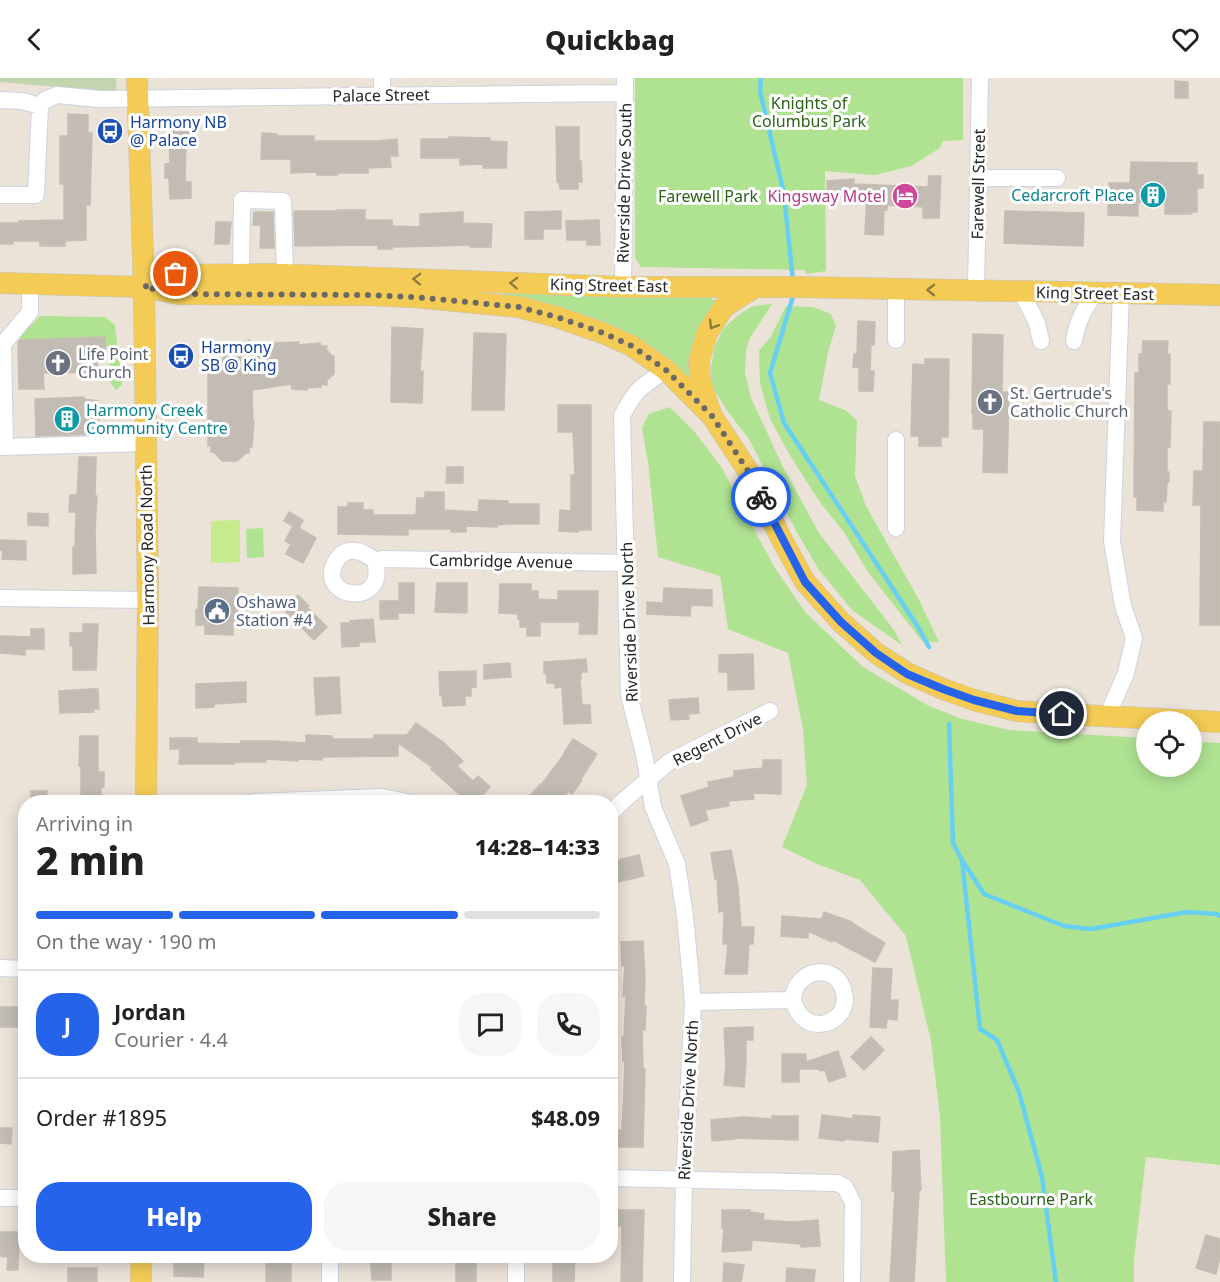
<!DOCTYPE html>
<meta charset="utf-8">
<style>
:root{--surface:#fff;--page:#f6f6f6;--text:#222;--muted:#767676;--line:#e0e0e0;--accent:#2563eb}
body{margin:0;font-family:"Noto Sans",sans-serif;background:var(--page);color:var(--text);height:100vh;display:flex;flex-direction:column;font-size:22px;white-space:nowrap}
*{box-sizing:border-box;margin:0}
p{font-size:20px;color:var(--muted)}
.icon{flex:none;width:33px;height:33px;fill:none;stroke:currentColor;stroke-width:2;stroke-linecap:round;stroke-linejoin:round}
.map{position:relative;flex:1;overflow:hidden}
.drawer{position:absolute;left:18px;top:717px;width:600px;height:468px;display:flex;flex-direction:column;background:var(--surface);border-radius:24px;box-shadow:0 3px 15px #0003}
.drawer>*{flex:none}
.tools{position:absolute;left:1136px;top:633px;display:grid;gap:12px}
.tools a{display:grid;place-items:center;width:66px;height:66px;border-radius:50%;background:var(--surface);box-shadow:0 3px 15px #0003;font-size:30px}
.pin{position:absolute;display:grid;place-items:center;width:51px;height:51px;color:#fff;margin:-26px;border:3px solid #fff;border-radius:50%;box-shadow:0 2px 6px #0007}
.courier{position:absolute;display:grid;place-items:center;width:60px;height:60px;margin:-30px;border:4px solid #2563eb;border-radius:50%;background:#fff;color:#222;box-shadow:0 2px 8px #0007}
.overview em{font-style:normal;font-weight:800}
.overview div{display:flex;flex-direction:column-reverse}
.overview{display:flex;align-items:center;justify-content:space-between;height:102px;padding:0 18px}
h1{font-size:39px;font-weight:800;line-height:45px}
.bar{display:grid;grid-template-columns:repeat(4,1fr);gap:9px 6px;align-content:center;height:72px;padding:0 18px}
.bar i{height:8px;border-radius:4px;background:var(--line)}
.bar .current{background:var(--accent)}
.bar p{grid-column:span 4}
.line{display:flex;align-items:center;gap:15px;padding:0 18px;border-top:2px solid var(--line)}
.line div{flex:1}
.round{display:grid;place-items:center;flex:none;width:63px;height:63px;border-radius:24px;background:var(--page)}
.primary-button{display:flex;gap:12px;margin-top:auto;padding:12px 18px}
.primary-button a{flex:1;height:69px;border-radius:24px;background:var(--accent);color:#fff;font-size:24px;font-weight:800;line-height:69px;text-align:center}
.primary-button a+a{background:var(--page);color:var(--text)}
header{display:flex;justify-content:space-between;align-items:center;height:78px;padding:0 18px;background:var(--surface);font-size:27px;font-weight:800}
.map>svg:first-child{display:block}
</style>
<header><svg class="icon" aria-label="back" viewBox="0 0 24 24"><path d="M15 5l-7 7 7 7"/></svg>Quickbag<svg class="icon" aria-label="heart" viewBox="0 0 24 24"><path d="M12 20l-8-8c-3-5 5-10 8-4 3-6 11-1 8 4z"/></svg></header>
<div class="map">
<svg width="1220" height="1204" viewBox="0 0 1220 1204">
<rect width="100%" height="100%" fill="#ebe2d8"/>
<!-- green -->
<path fill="#afe392" d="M635,0h328v62l-20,1 -3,7 -29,18 -36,9 -50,-4 1,100 -20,3 -1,-4 -164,-3 -6,-9z
M504,215l206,5 6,3c-14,25 -36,52 -22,81l-74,-51 -33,-15 -41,-13 -41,-6z
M772,226l-22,34 -4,12 -1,23 6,25 33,71 35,64 75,97 8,15 -49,-34 -34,-41 -24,-41 -46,-90 -23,-30 -15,-25v-18l4,-20 8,-17 14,-13 16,-10z
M786,228l27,1 18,7 5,12 -8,26 -9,48 26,10 12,10 -2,56 11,30 52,92 21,44 -17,-1 -54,-69 -25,-41 -24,-30 -28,-44 -21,-38 -10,-36 -1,-32 12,-15z
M40,238l65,1 10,8 7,60 -6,5 -6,-8 -1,-35 -84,-1 -6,-9z
M670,329l24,24 28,37 51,97 32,47 58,55 66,39 33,13 47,11 137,8v28h45v-25l29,2v422l-74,-8 -12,103v22h-188l-6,-165 -9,-76 -25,-105 -46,-56 -43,-16 -35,-17 25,-62 -4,-55 -15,-77 -60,-24 -8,-53 -62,-19 -10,-95 -6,-34 7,-14z
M263,450l1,29 -17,1 -1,-29z"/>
<!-- cemetery -->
<path fill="#c2d5af" d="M0,0h116l1,17 -59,-8 -58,-5z"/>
<!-- pitch -->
<path fill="#c5eb8d" d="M240,442v42l-29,1v-42z"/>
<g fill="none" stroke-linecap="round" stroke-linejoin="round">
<!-- stream -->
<path stroke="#67cff1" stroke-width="4.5" d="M761,0l-1,13 24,103 9,87
M794,215l-24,80 14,50 83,126 51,78 11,20
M949,646l4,119 9,17 22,34 80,32 27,3 96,-17 30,2 3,2
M962,782l18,169 17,11 22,52 23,85 14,105"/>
</g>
<!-- building -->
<path fill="#c2bcb5" stroke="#c6beb2" stroke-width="1.5" d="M1175,3l13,1v16h-13z
M68,36l20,1v18h4l-2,72h-4v35l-21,1v5h-25v-5h-27v3h-13v-21h19v-2l45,-1v-36h-4v-48h8z
M168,43h21v20h-3l-1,41h6v16l-21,1 -1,-21h-4v-14l5,-1z
M556,49h23v34h2l1,21h-4v7h-18l-1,-7h-2z
M262,55l15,1v2h37v5h64l19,-2 1,17h-8l1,11 -23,1v5h-31v2h-20v-3l-26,1v-14h-30z
M449,59l41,1v3l17,1 -1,26h-23v-4l-23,1v-7h-39v-19h29z
M1131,84l66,1v12h6v13h-6v24h-6v2h-26v-11l-27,-1v14l-30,-1 1,-32h21z
M929,98h12l-2,42h-16v-11l-36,-2v5h-3l-1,25 -18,-1 2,-40 -39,2 -1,-15 27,-2v5l74,3z
M337,132h28v10h27v6l28,1v-13l43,-2v11l29,1 -1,23h-21v-2l-32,1 -46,1v2h-14v-4l-83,1 -1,-34 2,-1h41z
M561,133v18h-18v10h-18v-27z
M1005,133l79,2 -1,33 -79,-3z
M254,134h19l1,36h-14l1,-23h-8z
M599,142l1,25h-13v-5h-20l-1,-19z
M216,144h15l-2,22h-14z
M858,243l17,1 -1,23h-3l-1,26h4l-1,20h-14v-24h-6l1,-13h3z
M392,249l31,2 -3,42h3l-1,32 -31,-1z
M474,255l32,1 -2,76h-32z
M973,256l30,1 -1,57h7l-2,81 -24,-1 1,-43h-11v-16h-1z
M105,259v16h-8l1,19 -55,1 1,16h-25l-1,-47 2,-2z
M249,262l1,4h20v-1l29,-1 -1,3 22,-2 1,3h6l-1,3 5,6 3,1v18l-7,6v5l-6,-1v3l-14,1v2l-15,-1 -1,-5 -39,6 1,31h1l-2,26h-3v6h-3l-9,8h-15l-7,-8 -4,-1v-6h-3v-72l14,-11 -1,-2 8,-10 3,1z
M1143,263h25l-1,13h3v30h-3v27h4l-1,36 -3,-1v26h2v10h-2l-1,20h-3v9l-26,-1v-13h-3l1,-124h4v-19h3z
M925,281h24l-1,78h-7v9h-22v-10h-8l2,-72 12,1z
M84,319v2l14,2 1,33 -63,2 -1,-37z
M558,327h33v125h-12l-1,2 -19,-1 1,-21 11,1v-36h4l-2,-43h-15z
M1204,344h16v203h-20l1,-120h-8l1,-34h9z
M79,379h17l-1,39h2l-2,34 1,43 -23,1v-27h2l1,-35h-7l1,-17h7z
M447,389h16v16h-17z
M425,414h19v18l34,2 1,-12 29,1v3h31v20h-32l-10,1v2l-31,-1v6h-15v-3h-43v6l-70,-1v-27h10v-4h15v7h10v5h43l1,-17h8z
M289,434l14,8 -4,8 17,10 -13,25 -17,-9 5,-10 -6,-3 8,-15 -9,-5z
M28,435l20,1v12l-20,-1z
M0,462l26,1v19l-24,-1 1,-8 -3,-1z
M399,505h15v30h-16v6h-18v-18h19z
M437,505h30v30l-32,-1z
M500,506h31v7h7v8l20,1v-9h40l-1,43h-18l1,-12h-40v14h-13v-9h-7v-8h-2v-5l-19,-1z
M199,509l39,1 -1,23 4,1v10h-8v13l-28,-1v-9h-9v-15h2z
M664,510l48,2v16l-21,-1 -1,11 -43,-2v-12l16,1z
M298,517l11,11 -2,1 20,20 -13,13 -31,-31z
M373,541l2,23h-16v4l-17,1 -1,-24h10l-1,-2z
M83,546h15l-2,46h-23v-24h-3v-13h13z
M31,551h13v20h-19v6l-25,-2v-17l31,1z
M753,576l1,35 -26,1v-18h-9v-17z
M586,581l1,13h-6v7h-1l2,26h8l1,18 -27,1 -2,-37 -7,1v-5h-8l-1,-10h-2v-11z
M510,585l1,14 -27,2v-14z
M476,593v16l-5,1v8h-6v9l-22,1 -1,-11h-2l-1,-23z
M339,599l2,36 -25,2 -2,-37z
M246,604v20l-32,2v3l-18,1v-24z
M91,611h7l1,20h-6l1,3 -34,1 -1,-22z
M698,620l1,15 -11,1 1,5 -18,1 -2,-20z
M416,645l27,19 20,19 -6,5 16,15 5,-5 12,11 -14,15h-8l-37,-33 1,-2 -34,-24v13l-76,1v3l-24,-1v2l-32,-2v3h-32v2h-55l1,-15h-10v-11h27v5l44,1v-3h33l32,2v-8l26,1v3h42v-4h33z
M80,658h18v36h6v15h-3v15h-20v-36h-2z
M573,661l24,15 -16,25 1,1 -10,14 -3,-3 -10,11h-24l-6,-5 11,-13 1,1 24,-32h-1z
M763,682h18v34l-28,-1 1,6 -26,2 1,5 -24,4 3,10 -17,6 -10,-30 28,-9 -1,-5 26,-5v-6l29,-3z
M31,713h16l-1,11h-15z
M731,772l7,36 3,41h13l-1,17h-4l-2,30h-22l3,-30h-5l1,-33 -5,1 -2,-34 -2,1 -4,-26z
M639,777l5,21 -27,6 -4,-21z
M824,834l28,10v1l33,20 -10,19 -42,-22 -1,2 -24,-11v7l-27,-2 1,-20 40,3z
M643,863l2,34 -1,31h2l-1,24h-3l1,39h2l-2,78h-25l1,-17h3l2,-38 1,-31h-2l-1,-24h2l2,-41h-3l2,-30h-3l-1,-24z
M873,890l19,1 -2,31h8l-1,20 -10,-1 -1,9 -16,-1z
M0,929h19v20h-19z
M753,949v13h-7v23l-2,24 -20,-2 2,-20 -2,-37z
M871,959l13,13 -20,20 -13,-13z
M838,973l8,25 -17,6 -4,-12 -5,1 -1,-2h-20v13h-17v-28h24v8z
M822,1037l31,4v-4l27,2 -2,25 -34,-3v2l-25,-3z
M772,1038h26v24l-62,-2v1l-24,2 -1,-21 33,-3 28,2z
M0,1050h12l-1,16 -11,-1z
M919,1072l2,40 -2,1 -5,91h-24l5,-91h-3l1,-39z
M618,1132h26l-2,72h-21l1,-56h-5z
M722,1132h28v2l14,2 -1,6 28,2 27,-2 2,26 -19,1v-3l-49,-4 -1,10 -29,2 2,-23h-2z
M0,1154h19l-1,38h-11l1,-13 -8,-1z
M1206,1157l14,4v19l-4,16 -20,-6z
M370,1178h21v24h-19z
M553,1178h22l-1,26h-21z
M456,1179h20v25h-20z
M291,1181v23h-25v-22z
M174,1183h30l-1,16 -29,-1z
M724,1185l20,2 -3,17h-18z
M68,1190h29v14h-29z
M787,1190l28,2 -1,12h-28z"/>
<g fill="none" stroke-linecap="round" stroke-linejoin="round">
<defs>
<path id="minor" d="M382,17v-17
M2,22l20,1 18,5 5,-6 12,-5 43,4 525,-6
M978,100h79
M0,117h36l4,-89
M241,197l1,-75 41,1 2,74
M623,209l2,-209
M896,211v51
M976,213l4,-213
M1021,213l16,32 4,18
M1074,263c3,-19 10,-32 21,-48
M666,292c-25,17 -30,18 -44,46l7,279 15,59 9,53 24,57 8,52 8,86 -9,178 -2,102
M0,369l146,-4
M5,369l-2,-103 27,-32v-28
M896,450v-88
M375,483c-12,-11 -31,-17 -40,2 -18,36 53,46 40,-2l7,-2 244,4
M0,520l148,2
M1107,639l19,-44 8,-35 -11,-32 -11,-65 9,-248
M253,724l129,-5 25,5
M610,736l13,-13 46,-39 101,-51
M0,890l26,1
M693,924l100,-2c2,6 4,12 9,17 10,10 27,9 37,-2 5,-6 7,-14 5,-22 -6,-32 -50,-25 -51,7
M610,1100l227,5 8,4 8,16 -1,79
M0,1120h26
M330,1204v-26
M516,1204v-26"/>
<path id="major" d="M137,0l7,209 4,313 -2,202
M0,205l144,4 32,-12 92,-1 355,13h176l421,8
M144,209l35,7 187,1 48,2 105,10 38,10 46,16 29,13 34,24 46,46 36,55 33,67 24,44 36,40 35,31 31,20 36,16 31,11 43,11 45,3 158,8
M710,333l-10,-30 -1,-20 8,-28 17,-26 31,-20
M141,1204v-26"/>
</defs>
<!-- minor casing -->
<use href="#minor" stroke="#cdd2e1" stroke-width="18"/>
<!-- major casing -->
<use href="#major" stroke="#c3c3c3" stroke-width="22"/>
<!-- minor -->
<use href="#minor" stroke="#fff" stroke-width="16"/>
<!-- major -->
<use href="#major" stroke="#f3cb55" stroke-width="21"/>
</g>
<!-- one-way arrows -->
<defs><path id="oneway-chevron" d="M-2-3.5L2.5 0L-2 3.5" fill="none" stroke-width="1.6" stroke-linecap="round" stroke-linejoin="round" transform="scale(1.5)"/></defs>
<g stroke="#8d793e">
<use href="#oneway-chevron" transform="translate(417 201) rotate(-178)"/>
<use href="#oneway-chevron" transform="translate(514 205) rotate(-178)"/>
<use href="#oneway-chevron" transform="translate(931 212) rotate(-179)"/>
<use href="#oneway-chevron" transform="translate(713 247) rotate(121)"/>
</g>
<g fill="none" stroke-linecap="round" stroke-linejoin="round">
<!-- done -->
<path stroke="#6c6865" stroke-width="6" stroke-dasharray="0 10.8" d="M176,196l-32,13 35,7 187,1 48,2 105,10 38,10 46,16 29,13 34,24 46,46 36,55 13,26"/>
<!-- route -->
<path stroke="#2563eb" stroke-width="8" d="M761,419l44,85 36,40 35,31 31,21 36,15 31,11 43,11 45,3"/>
</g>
<!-- icons -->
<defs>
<symbol id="bus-disc" viewBox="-11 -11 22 22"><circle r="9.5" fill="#1a4fb4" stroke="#fff"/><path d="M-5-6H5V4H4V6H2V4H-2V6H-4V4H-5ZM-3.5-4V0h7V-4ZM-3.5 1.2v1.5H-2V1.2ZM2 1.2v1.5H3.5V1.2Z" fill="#fff"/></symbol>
<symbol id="building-disc" viewBox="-11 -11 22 22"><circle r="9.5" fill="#0f9aa8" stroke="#fff"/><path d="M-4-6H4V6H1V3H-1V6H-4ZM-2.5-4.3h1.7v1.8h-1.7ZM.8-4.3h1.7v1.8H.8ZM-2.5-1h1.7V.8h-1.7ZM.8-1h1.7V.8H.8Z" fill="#fff"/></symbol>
<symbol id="hotel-disc" viewBox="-11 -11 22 22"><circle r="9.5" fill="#d1479c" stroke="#fff"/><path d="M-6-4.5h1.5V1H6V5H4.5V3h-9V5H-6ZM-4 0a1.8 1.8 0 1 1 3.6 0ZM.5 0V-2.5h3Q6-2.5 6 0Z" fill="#fff"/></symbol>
<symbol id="church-disc" viewBox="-11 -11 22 22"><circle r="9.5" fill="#6b7280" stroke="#fff"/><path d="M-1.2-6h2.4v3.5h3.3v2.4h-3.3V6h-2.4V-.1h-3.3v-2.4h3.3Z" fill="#fff"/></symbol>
<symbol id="civic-disc" viewBox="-11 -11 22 22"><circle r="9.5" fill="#5c6f8a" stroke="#fff"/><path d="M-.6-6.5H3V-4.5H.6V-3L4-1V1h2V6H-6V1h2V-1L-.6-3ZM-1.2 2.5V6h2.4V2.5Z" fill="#fff"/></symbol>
</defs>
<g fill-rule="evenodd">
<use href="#bus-disc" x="95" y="38" width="30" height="30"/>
<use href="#building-disc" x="1138" y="102" width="30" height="30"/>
<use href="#hotel-disc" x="890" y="103" width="30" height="30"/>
<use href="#bus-disc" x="166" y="263" width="30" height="30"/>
<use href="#church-disc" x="43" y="270" width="30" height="30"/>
<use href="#church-disc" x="975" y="309" width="30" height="30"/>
<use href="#building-disc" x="52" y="326" width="30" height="30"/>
<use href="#civic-disc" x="202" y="518" width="30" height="30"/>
</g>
<g text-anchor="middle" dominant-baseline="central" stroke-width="6" stroke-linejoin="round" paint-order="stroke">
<!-- street labels -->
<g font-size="16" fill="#272727" stroke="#fff">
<text transform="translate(381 17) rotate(-1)">Palace Street</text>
<text transform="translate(624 105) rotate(-89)">Riverside Drive South</text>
<text transform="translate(978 106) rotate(-89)">Farewell Street</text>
<text transform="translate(609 207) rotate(1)">King Street East</text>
<text transform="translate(1095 215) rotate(1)">King Street East</text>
<text transform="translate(147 467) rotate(-91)">Harmony Road North</text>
<text transform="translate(501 483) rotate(1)">Cambridge Avenue</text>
<text transform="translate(629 544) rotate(-92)">Riverside Drive North</text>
<text transform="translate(717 661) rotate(-27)">Regent Drive</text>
<text transform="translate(688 1022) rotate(-87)">Riverside Drive North</text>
</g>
<!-- park labels -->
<g font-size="16" fill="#296417" stroke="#fff">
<text x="809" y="25">Knights of<tspan x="809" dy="18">Columbus Park</tspan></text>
<text x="708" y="118">Farewell Park</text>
<text x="1031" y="1121">Eastbourne Park</text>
</g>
<!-- transit labels -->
<g font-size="16" fill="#164399" stroke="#fff" text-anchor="start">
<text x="130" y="44">Harmony NB<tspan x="130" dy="18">@ Palace</tspan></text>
<text x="201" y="269">Harmony<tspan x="201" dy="18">SB @ King</tspan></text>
</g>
<!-- culture labels -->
<g font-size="16" fill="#0d838f" stroke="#fff" text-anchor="end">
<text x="1134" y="117">Cedarcroft Place</text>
<text x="86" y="332" text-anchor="start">Harmony Creek<tspan x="86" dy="18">Community Centre</tspan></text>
</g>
<!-- hotel labels -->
<g font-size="16" fill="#b23c85" stroke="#fff" text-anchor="end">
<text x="886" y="118">Kingsway Motel</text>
</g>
<!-- worship labels -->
<g font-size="16" fill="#5b616d" stroke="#fff" text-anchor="start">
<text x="78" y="276">Life Point<tspan x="78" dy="18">Church</tspan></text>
<text x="1010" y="315">St. Gertrude's<tspan x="1010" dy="18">Catholic Church</tspan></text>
</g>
<!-- service labels -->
<g font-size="16" fill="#4e5e75" stroke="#fff" text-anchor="start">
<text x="236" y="524">Oshawa<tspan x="236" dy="18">Station #4</tspan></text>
</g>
</g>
</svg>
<div class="tools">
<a><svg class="icon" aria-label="locate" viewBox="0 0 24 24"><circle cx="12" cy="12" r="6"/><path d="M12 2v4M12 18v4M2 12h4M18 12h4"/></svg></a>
</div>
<div class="pin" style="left:176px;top:196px;background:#ea580c"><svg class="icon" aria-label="bag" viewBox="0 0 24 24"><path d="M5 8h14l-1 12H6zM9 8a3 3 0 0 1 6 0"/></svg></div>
<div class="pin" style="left:1062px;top:636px;background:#1f2937"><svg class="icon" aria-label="home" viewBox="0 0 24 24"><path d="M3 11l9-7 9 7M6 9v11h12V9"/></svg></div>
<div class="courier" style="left:761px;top:419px"><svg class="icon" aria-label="bike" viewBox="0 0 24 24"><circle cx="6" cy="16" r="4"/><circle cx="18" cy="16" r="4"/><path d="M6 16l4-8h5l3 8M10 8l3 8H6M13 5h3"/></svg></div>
<section class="drawer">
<div class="overview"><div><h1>2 min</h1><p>Arriving in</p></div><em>14:28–14:33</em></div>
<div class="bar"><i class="current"></i><i class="current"></i><i class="current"></i><i></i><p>On the way · 190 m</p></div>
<div class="line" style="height:108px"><b class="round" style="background:var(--accent);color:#fff">J</b><div><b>Jordan</b><p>Courier · 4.4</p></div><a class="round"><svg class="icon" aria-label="chat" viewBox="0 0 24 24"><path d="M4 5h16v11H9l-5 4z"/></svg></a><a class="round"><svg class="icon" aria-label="phone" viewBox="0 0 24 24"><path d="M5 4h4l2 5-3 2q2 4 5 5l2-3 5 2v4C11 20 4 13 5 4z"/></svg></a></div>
<div class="line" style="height:78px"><div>Order #1895</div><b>$48.09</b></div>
<div class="primary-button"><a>Help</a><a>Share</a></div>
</section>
</div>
